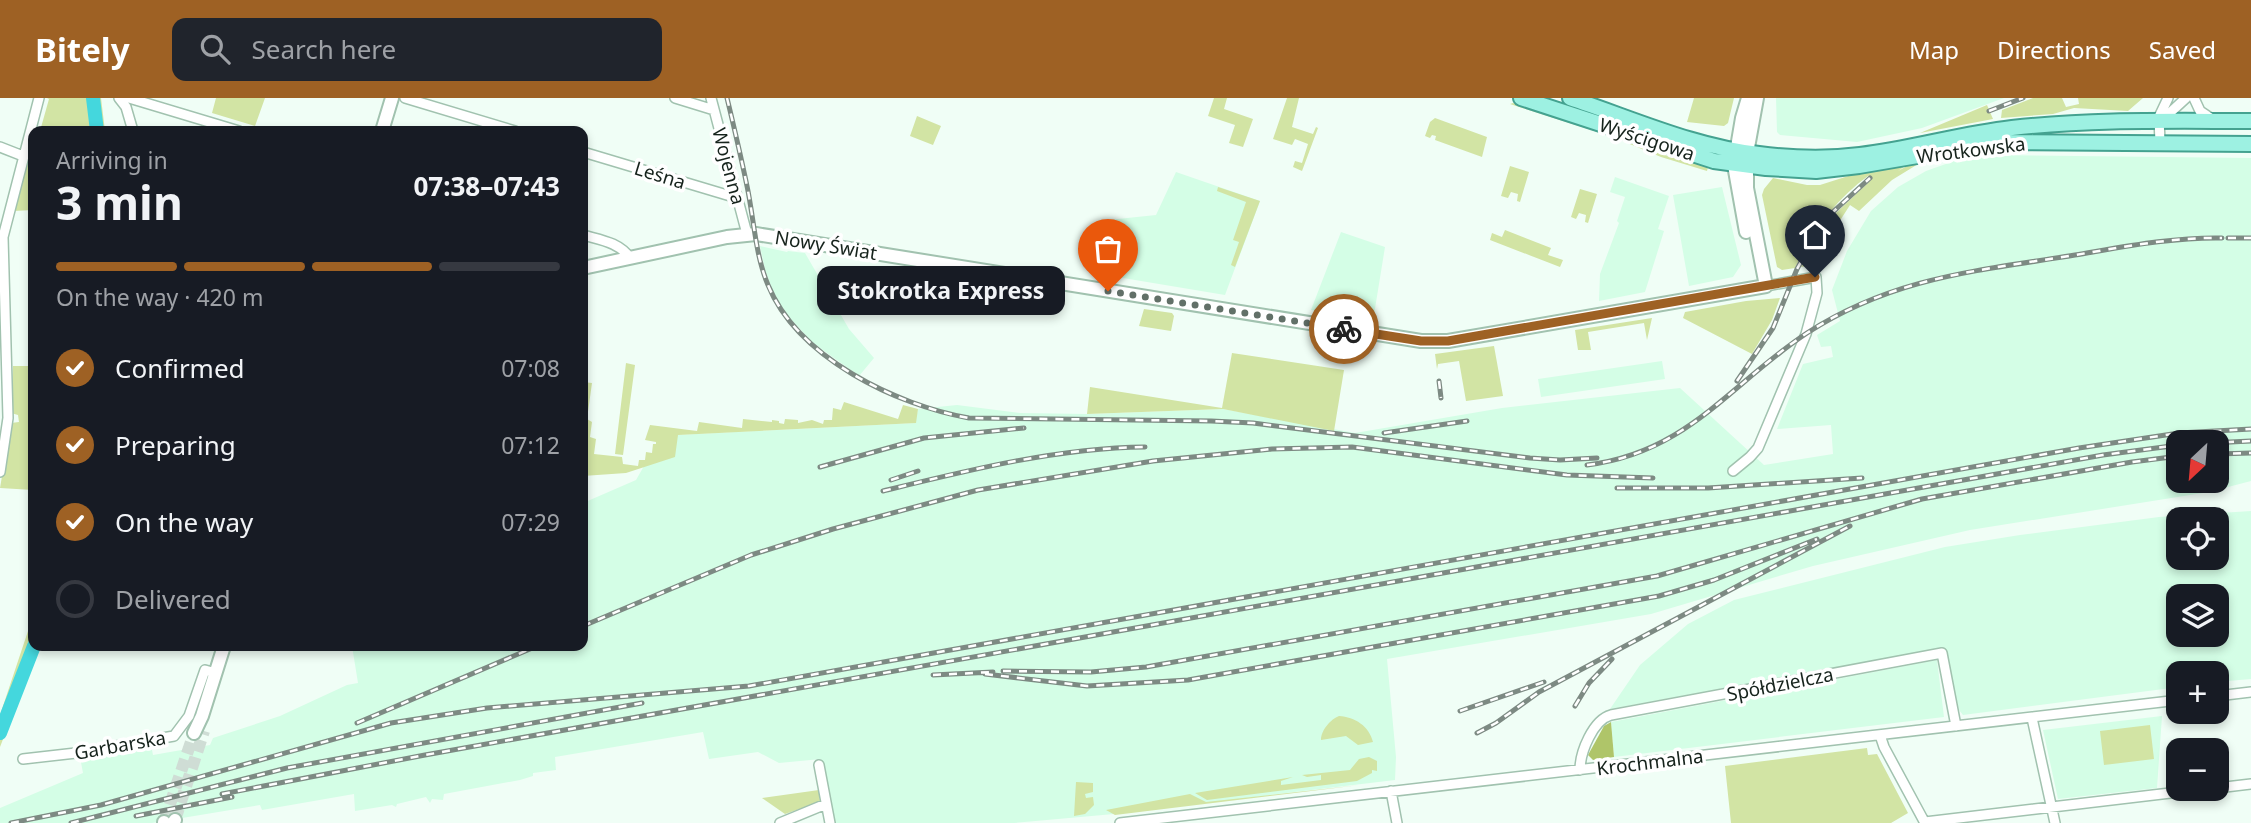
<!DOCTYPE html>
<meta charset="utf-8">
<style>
:root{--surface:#171b24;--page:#20242c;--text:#f1f3f6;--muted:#9ea1a6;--line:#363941;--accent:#9e6124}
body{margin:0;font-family:"Noto Sans",sans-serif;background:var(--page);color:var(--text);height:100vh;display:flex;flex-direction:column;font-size:26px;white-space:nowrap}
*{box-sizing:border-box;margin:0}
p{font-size:23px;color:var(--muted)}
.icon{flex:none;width:38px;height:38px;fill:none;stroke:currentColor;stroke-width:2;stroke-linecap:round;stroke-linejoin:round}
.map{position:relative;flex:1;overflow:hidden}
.panel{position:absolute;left:28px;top:28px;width:560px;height:525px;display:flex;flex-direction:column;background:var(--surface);border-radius:14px;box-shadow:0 4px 10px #0003}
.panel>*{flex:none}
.needle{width:46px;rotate:206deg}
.fabs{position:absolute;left:2166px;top:332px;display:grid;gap:14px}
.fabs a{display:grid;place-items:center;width:63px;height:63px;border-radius:14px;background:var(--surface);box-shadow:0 4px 10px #0003;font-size:35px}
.pin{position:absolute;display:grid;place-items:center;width:60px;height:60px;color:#fff;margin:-72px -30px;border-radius:50% 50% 50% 0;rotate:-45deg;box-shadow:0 0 7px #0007}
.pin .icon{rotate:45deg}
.courier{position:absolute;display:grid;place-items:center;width:70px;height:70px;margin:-35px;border:5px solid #9e6124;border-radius:50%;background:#fff;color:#222;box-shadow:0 2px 9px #0007}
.bubble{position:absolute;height:49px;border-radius:14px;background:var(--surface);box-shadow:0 4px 10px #0003;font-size:23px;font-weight:700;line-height:49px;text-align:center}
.head em{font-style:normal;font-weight:700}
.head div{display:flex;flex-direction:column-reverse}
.head{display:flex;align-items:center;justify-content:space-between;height:119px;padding:0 28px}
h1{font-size:46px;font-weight:700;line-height:52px}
.bar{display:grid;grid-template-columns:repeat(4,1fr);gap:10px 7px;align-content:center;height:84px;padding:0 28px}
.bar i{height:9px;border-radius:5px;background:var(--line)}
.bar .selected{background:var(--accent)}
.bar p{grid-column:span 4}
ol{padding:0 28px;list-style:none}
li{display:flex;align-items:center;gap:21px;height:77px}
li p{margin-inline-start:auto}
li .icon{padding:7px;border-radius:50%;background:var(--accent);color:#fff;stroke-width:4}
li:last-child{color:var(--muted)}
li i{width:38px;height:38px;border:4px solid var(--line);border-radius:50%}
header{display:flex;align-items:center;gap:42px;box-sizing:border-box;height:98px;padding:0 35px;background:var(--accent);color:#fff}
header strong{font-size:33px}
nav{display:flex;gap:38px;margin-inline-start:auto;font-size:24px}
.search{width:490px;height:63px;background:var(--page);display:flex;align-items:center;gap:18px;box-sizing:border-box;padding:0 24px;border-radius:14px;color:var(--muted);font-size:26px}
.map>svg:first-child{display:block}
</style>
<header>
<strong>Bitely</strong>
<div class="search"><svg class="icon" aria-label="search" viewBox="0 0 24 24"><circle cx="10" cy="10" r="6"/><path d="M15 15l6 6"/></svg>Search here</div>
<nav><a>Map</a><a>Directions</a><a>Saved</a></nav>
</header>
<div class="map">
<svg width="2251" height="725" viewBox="0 0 2251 725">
<rect width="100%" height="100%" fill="#f0fef6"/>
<!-- built -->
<path fill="#d4fee6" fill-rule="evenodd" d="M1776,0h228l-82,30 -65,14 -77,-7 -3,-3z
M1983,57l268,3v323l-42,11 -239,38 -157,36 -162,48 -264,45 9,98 -1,23 -281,34 -100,9h-181l-12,-64 -42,4 -21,-11 -49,7 -6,-27 -148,25 1,13 -23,3v3l-13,4 -76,14 -1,6 -11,-1 -2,4 -4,-6 -29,7 -1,3 -4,-2 -37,6 -1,-17 -92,16 -2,-5 -108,18h-152v-15l83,-35 -3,-16 71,-12 2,10 57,-10 3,-7 67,-22 67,-31 11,-2 -6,-37h231v-143l53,-23 8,-14 33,-31 238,-12 3,-14 39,-4 63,8 67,1 136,-5 132,24 147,-25 178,-20 84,77 69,-11 -2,-29 -54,4 26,-65 30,-7 -2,-11 -10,1 -4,-12 23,-14 -8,-31 15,-39 24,-40 27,-24 28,-16 31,-11zM2179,345h38v38h-38z
M1176,74l84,29 -35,94 -126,-21 9,-54 48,-5z
M1615,79l54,19 -11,33 6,2 -19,61 -46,9 1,-27 19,-51 -2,-2 8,-24 -15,-5z
M1722,89l19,78 -8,12 -44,9 -16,-91z
M1341,134l44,15 -12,74 -62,-11z
M760,148l27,6 1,-1 17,2 44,76 25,29 -15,18 -46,-33 -28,-30 -11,-19 -9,-24z
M1662,263l3,18 -124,18 -3,-18z
M2251,413v168l-34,3v-8h-38v13l-216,28 -4,-5 -14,-62 -335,61 30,-44 48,-41 46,-24 211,-53 75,-12 139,-18zM2179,422h38v38h-38zM2179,499h38v38h-38z
M1937,562l7,57 -330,40 -3,-35z
M2162,618l-5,72 -99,11 -15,-69z"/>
<!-- green -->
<path fill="#d2e4a4" d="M47,0h54l4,33h-65l9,-32z
M216,0h49l-10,28 -43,-13z
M1214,0h13l-3,11 29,10 -10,28 -14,-4 6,-18 -27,-9z
M1287,0h12l-7,29 21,7 3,-7 2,1 -16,43 -9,-4 2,-6 7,2 6,-19 -13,-5 -3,6 -19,-6z
M1694,0h40l-6,25 -4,3 -37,-4z
M2033,0h29l4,9 13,-3 -1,-6h65l-15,13 -54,-3 -21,6 -52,4 1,-8z
M1513,5l70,20 32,11 39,18 54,15 -1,4 -46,-14 -48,-20 -103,-33z
M1987,7l6,14 -73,14z
M917,18l24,10 -8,19 -23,-9z
M1435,20l52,19 -5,20 -47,-17 1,-4 -4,-1 -2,3 -5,-2 5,-14z
M33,35v77l-19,1z
M1923,63l-31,19 -33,31 -9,-6 -18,28 -12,31 -19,3 35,-54 35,-33 -3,-4c-32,23 -56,56 -73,92l-13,2 -5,-3 -15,-72 2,-6 9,-11 34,7h13l44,-14 44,-7 -10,7 11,-6z
M1510,68l19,6 -9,30 -3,-1 1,-7 -7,-2 -3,6 -7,-2z
M1218,89l42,14 -25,66 -4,-2 8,-23 -6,-2 13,-38 -29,-11z
M1580,91l17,5 -9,29 -3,-1 1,-7 -7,-2 -3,6 -5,-2z
M1505,132l46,18 -3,7 15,5 -3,7 -70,-27 2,-7 10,4z
M1780,200l-8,22 -20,34 -69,-36 2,-6 61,-11z
M1144,211l28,4 2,3 -3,15 -32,-5z
M1652,220l-5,22 -3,-17 -56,9 3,18h-13l-3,-20z
M1494,248l9,50 -37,5 -7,-40 -21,3 -1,5 -2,-15z
M1232,255l112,17 -10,61 -111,-22 -136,5 3,-27 132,21z
M30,262h3v130l-33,-2 11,-65 8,-1 -1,-7 -7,-2 2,-47h16z
M626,265l9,2 -12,90 -8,-1z
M583,284l9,1 -5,36 5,3 -2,15 6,2 -2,15 28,3 1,7 15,2 1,-6h6l1,-8 6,1 1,-9h3v-2l-11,-2 5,-15 47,6 2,-9 43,6 1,-9 29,3v-2l7,1v2l5,1 1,-5 13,1v3l14,-3 11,4 1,-4h8l1,-12 8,2 3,-8 54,17 5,-14 15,4 -2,14 -238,12 -3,22 -49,16 -43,3z
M33,518v30h6l-39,101v-32z
M1339,618c16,1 30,10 34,26l-15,3 -12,-9 -25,4c0,-10 10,-21 18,-24z
M2150,627l4,34 -50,6 -4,-34z
M1867,650l1,7 9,-1 31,59 -17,10h-160l-6,-57z
M1369,659l8,4v10l-5,-1v3l-15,8 -150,19 -12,-7 98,-16 -12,4v4l40,-5v-5l-14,2 -5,-2 48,-5 9,-11z
M1076,684l17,1v9l-8,2 1,4 7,-1 1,8 -9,9 -11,2z
M1360,687l-245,30 -9,-5 84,-16 16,8z
M819,692l1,12 -35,12 -23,-16z"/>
<!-- forest -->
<path fill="#afc569" d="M1611,624l3,35 -21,3 -5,-5 16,-29z"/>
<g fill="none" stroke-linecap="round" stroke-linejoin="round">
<!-- river -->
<path stroke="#44d7dd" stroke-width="14" d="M93,0l4,33
M0,635l34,-87"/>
<!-- secondary-tunnel -->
<path stroke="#cfddd5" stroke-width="12" stroke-dasharray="12 6" stroke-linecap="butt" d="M175,722l29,-89
M164,724l30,-89"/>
<defs>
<path id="street" d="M119,0l7,9 7,24
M129,0l110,33
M405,0l110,33
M675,0l39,12
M711,0l36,136
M2194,0l6,13 12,8
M2161,23l25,-23
M2160,45l-1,-26 9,-19
M0,49l23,9
M583,54l154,46
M583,137c17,5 36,7 47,23
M1733,373l17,-14 8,-9 48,-114 11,-41 -1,-16 -50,9
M0,374l8,-54 -5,-181 36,-139
M2217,598l34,-4
M2032,620l23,105
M1880,637l4,12 41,76
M23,661l53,-6 98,-17 15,-20 16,-46 11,3
M819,667l11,58
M1580,672c0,-18 13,-50 31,-55l331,-62 14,73
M2217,690l34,-4
M1391,693l6,32
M1925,724l279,-33
M780,725l46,-19
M1120,725l1059,-123"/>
<path id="secondary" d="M382,33l10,-33
M1746,134l-12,-67 8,-47 6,-20
M583,170l144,-31 29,-3 665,107h27l318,-55 -19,-98v-35l10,-55
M194,635l8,-17 22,-70
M164,724v1
M173,725l2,-3"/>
<path id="primary" d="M1521,0l193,63 52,7 50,3 43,-5 140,-24 252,2
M1570,0c61,20 124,49 189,56 32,4 69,5 101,1 51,-6 100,-21 152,-27 79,-9 160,-7 239,-7"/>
</defs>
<!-- street casing -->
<use href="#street" stroke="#a1c2af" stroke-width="12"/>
<!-- secondary casing -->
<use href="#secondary" stroke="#a1c2af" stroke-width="16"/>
<!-- primary casing -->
<use href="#primary" stroke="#44a290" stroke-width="18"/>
<!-- street -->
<use href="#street" stroke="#fff" stroke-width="9"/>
<!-- secondary -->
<use href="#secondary" stroke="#fff" stroke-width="12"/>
<!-- primary -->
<use href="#primary" stroke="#9df1e2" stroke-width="14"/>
<defs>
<path id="rail" d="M727,0c7,29 14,59 20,88 7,33 8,68 21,99 30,73 128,120 201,133l242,3 42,2 277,35 30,2 37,-2
M1989,13l34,-13
M2228,140h23
M1439,283l2,17
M1737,283l36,-53 24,-59 17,-31 20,-27 36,-33
M1384,335l83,-12
M2210,345l41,-2
M2217,356l34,-1
M1587,367c100,-12 143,-81 220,-132 87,-56 169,-62 268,-78 48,-8 98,-18 147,-17
M820,369l104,-29 100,-10
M891,382l27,-9
M1617,390h91l154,-10
M883,393c86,-21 174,-43 262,-44
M583,528l168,-71 82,-26 145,-39 175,-29 119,-12 80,-2 215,28 86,3
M1003,573l88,1 55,-5 511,-91 265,-77 210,-37 47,-6
M985,576l102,12 101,-6 471,-84 55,-16 103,-41
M933,577l60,-3
M1575,608l14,-23 23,-24
M1460,613l84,-29
M357,625l180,-77
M1477,635l19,-10 43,-31 311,-166
M222,696l203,-39 1678,-300 76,-10
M136,718l96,-19
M11,725l90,-18 290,-82 96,-15 262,-22 1330,-238 100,-15 72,-4
M71,725l216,-55 355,-65"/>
</defs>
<!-- rail casing -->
<use href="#rail" stroke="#7d8a83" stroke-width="5"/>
<!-- rail -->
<use href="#rail" stroke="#fff" stroke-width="2.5" stroke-dasharray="8" stroke-linecap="butt"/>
</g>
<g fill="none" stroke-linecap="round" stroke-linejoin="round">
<!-- done -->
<path stroke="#627068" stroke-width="7" stroke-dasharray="0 12.6" d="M1108,193l236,38"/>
<!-- route -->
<path stroke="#9e6124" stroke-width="9" d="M1344,231l77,12h27l367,-64"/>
</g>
<g text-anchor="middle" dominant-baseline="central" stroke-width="7" stroke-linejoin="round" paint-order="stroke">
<!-- street labels -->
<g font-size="19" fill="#16231c" stroke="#fff">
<text transform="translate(1647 41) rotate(18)">Wyścigowa</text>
<text transform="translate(1971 52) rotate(-7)">Wrotkowska</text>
<text transform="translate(729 68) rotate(75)">Wojenna</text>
<text transform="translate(660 77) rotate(17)">Leśna</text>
<text transform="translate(826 147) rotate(9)">Nowy Świat</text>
<text transform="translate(1780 586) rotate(-11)">Spółdzielcza</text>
<text transform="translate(120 647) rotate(-10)">Garbarska</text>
<text transform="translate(1650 664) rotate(-7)">Krochmalna</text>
</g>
</g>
</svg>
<div class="fabs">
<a><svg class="needle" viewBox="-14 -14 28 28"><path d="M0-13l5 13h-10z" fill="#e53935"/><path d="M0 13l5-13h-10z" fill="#9ea1a6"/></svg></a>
<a><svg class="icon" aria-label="locate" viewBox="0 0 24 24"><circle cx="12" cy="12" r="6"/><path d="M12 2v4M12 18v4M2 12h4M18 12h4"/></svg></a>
<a><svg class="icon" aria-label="layers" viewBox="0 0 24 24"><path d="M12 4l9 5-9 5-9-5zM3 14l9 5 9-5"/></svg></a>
<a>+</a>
<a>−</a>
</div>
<div class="pin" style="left:1108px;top:193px;background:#ea580c"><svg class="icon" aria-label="bag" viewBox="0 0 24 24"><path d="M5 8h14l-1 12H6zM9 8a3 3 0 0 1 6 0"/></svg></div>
<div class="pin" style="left:1815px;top:179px;background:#1f2937"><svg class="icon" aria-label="home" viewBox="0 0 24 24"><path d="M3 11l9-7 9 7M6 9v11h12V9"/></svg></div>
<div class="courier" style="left:1344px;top:231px"><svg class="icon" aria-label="bike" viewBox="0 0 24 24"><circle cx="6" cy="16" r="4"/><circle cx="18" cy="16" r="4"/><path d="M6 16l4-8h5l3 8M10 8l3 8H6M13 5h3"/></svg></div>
<div class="bubble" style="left:817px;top:168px;width:248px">Stokrotka Express</div>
<section class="panel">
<div class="head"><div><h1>3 min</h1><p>Arriving in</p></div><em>07:38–07:43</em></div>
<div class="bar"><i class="selected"></i><i class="selected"></i><i class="selected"></i><i></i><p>On the way · 420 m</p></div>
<ol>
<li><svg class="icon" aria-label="check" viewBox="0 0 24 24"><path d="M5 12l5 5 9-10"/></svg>Confirmed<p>07:08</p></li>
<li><svg class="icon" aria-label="check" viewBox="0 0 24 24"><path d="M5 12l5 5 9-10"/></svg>Preparing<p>07:12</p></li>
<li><svg class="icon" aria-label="check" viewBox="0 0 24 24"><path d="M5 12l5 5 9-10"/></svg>On the way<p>07:29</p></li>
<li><i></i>Delivered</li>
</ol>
</section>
</div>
